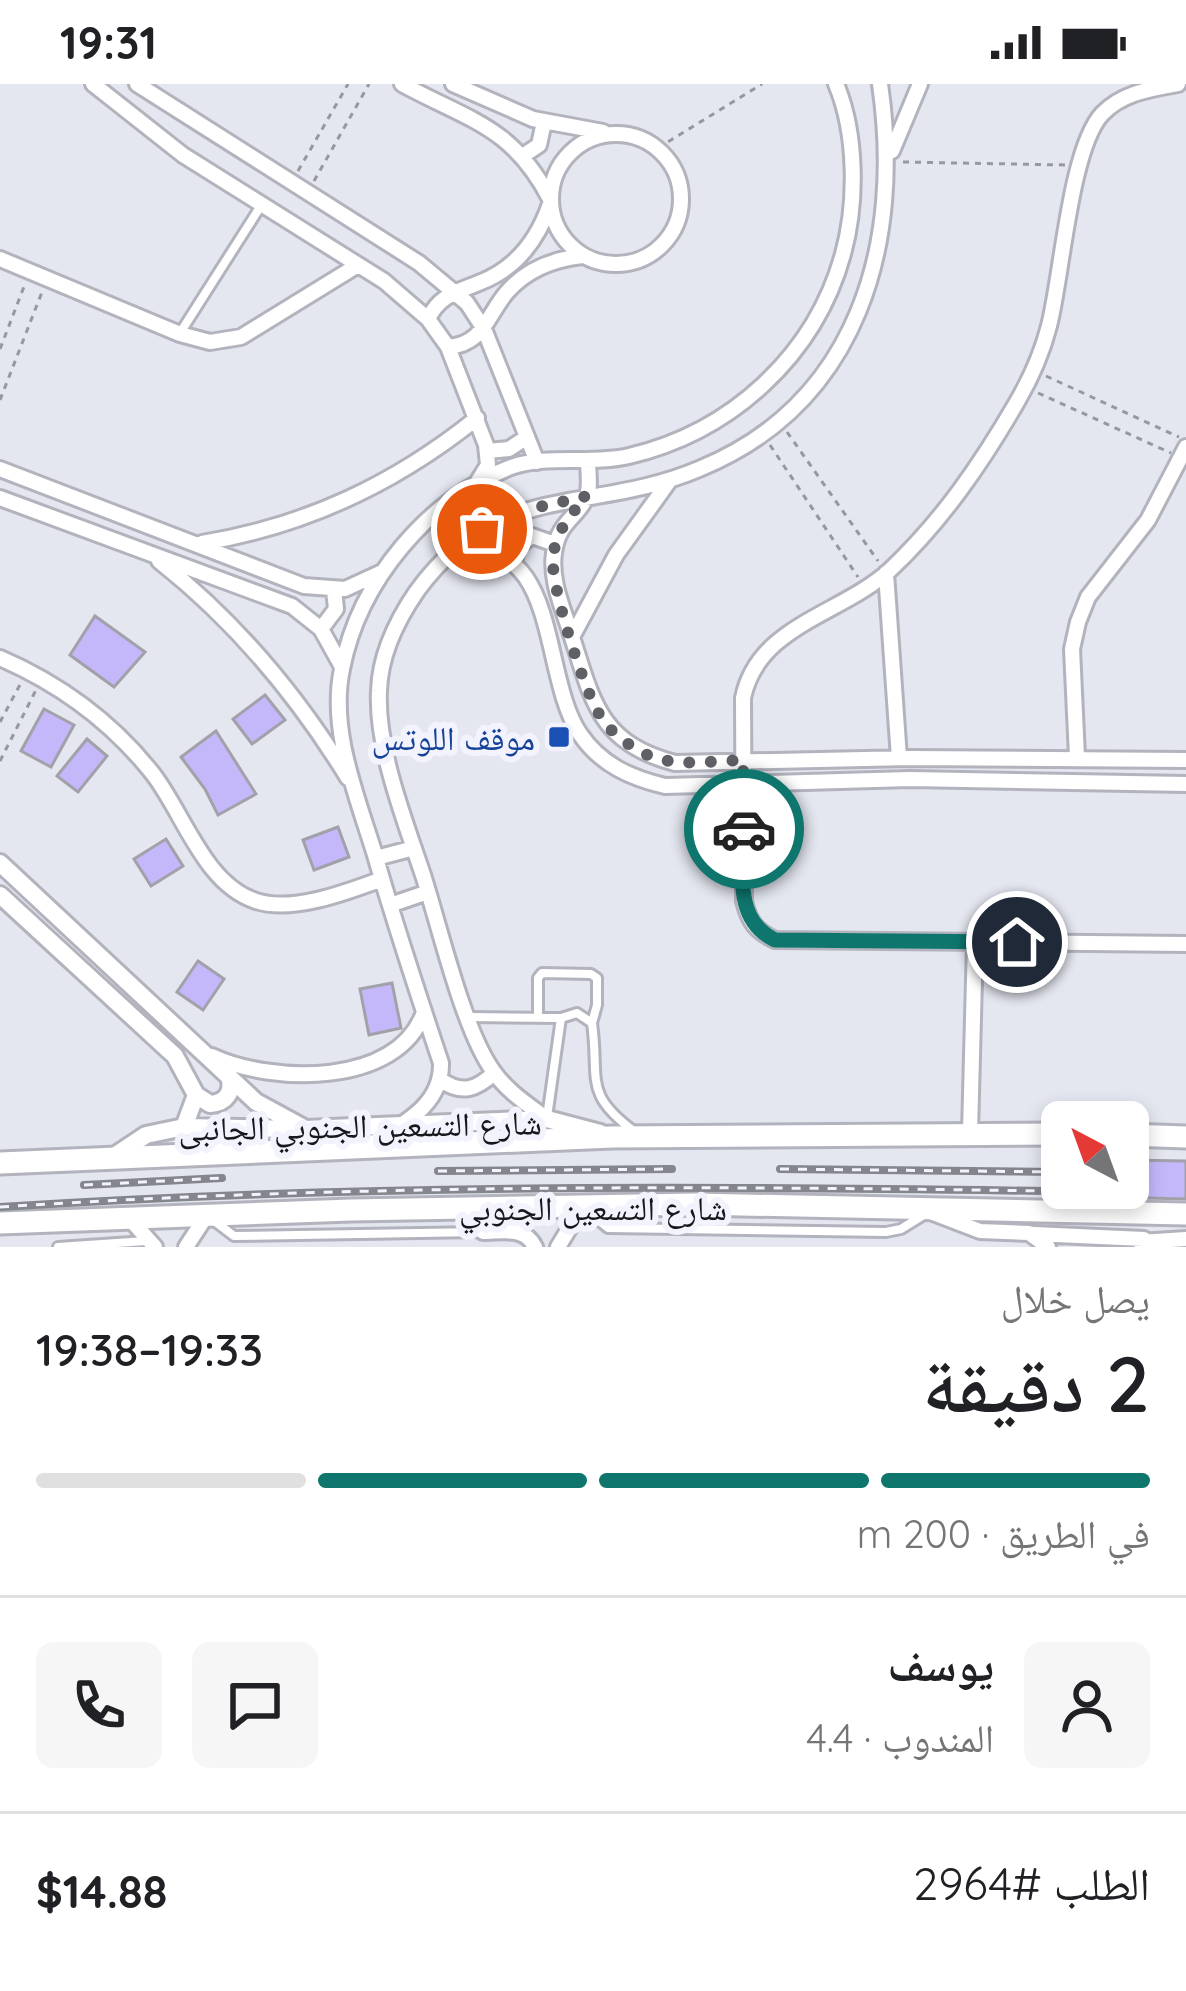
<!DOCTYPE html>
<html lang="ar">
<meta charset="utf-8">
<style>
:root{--surface:#fff;--page:#f6f6f6;--text:#202124;--muted:#757577;--line:#e0e0e0;--accent:#0f766e}
body{margin:0;font-family:Quicksand,"Noto Naskh Arabic",sans-serif;background:var(--page);color:var(--text);direction:rtl;height:100vh;display:flex;flex-direction:column;font-size:45px;white-space:nowrap}
*{box-sizing:border-box;margin:0}
p{font-size:39px;color:var(--muted)}
.icon{flex:none;width:66px;height:66px;fill:none;stroke:currentColor;stroke-width:2;stroke-linecap:round;stroke-linejoin:round}
.map{position:relative;height:1163px;overflow:hidden;direction:ltr}
.drawer{display:flex;flex-direction:column;background:var(--surface);flex:1}
.drawer>*{flex:none}
.needle{width:78px;rotate:319deg}
.buttons{position:absolute;left:1041px;top:1017px;display:grid;gap:24px}
.buttons a{display:grid;place-items:center;width:108px;height:108px;border-radius:18px;background:var(--surface);box-shadow:0 6px 18px #0003;font-size:60px}
.pin{position:absolute;display:grid;place-items:center;width:102px;height:102px;color:#fff;margin:-51px;border:6px solid #fff;border-radius:50%;box-shadow:0 3px 12px #0007}
.courier{position:absolute;display:grid;place-items:center;width:120px;height:120px;margin:-60px;border:9px solid #0f766e;border-radius:50%;background:#fff;color:#222;box-shadow:0 3px 15px #0007}
.overview em{font-style:normal;font-weight:600}
.overview div{display:flex;flex-direction:column-reverse}
.overview{display:flex;align-items:center;justify-content:space-between;height:204px;padding:0 36px}
h1{font-size:78px;font-weight:600;line-height:90px}
.bar{display:grid;grid-template-columns:repeat(4,1fr);gap:18px 12px;align-content:center;height:144px;padding:0 36px}
.bar i{height:15px;border-radius:9px;background:var(--line)}
.bar .on{background:var(--accent)}
.bar p{grid-column:span 4}
.line{display:flex;align-items:center;gap:30px;padding:0 36px;border-top:3px solid var(--line)}
.line div{flex:1}
.round{display:grid;place-items:center;flex:none;width:126px;height:126px;border-radius:18px;background:var(--page)}
.status{display:flex;justify-content:space-between;align-items:center;height:84px;padding:0 60px;background:var(--surface);direction:ltr}
.status svg{height:33px;fill:currentColor}
.map>svg:first-child{display:block}
</style>
<div class="status"><b>19:31</b><svg viewBox="0 0 49 12"><path d="M0 12V9h3v3zM5 12V6h3v6zM10 12V3h3v9zM15 12V0h3v12zM26 1h20v11H26zM47 4h2v5h-2z"/></svg></div>
<div class="map">
<svg width="1186" height="1163" viewBox="0 0 1186 1163">
<rect width="100%" height="100%" fill="#e4e6f0"/>
<!-- building -->
<path fill="#c4b8fb" stroke="#a2a1aa" stroke-width="3" d="M95,532l50,36 -31,35 -44,-32z
M265,611l20,25 -33,24 -19,-25z
M44,625l30,16 -23,42 -30,-16z
M216,647l40,63 -38,21 -13,-26 -24,-32z
M87,655l20,17 -29,36 -21,-16z
M338,743l11,30 -35,13 -11,-30z
M166,755l17,27 -32,20 -17,-27z
M198,877l26,18 -21,31 -26,-18z
M392,899l9,45 -32,7 -9,-46z
M1128,1076l58,1v38l-78,-2v-9h20z"/>
<g fill="none" stroke-linecap="round" stroke-linejoin="round">
<defs>
<path id="service" d="M180,249l82,-129
M469,933l92,1
M538,933v-39l4,-5 49,1 6,4v27l-5,18
M547,1033l14,-99 16,-5 15,10c8,57 -10,70 43,109
M588,1128l20,16 278,4 15,-3 21,-13
M213,1136l21,16 246,-4
M58,1163l88,-6"/>
<path id="minor" d="M93,0l90,71 201,126 44,38 20,28 38,98 2,20 -13,21 14,38
M137,0l282,179 48,40 17,26 53,133
M402,0c68,37 110,42 148,115
M453,0l80,35 70,13
M1178,0c-28,5 -56,9 -76,30 -32,35 -40,162 -53,212 -7,27 -18,52 -32,76 -36,62 -75,119 -127,168 -49,45 -132,55 -147,128l1,203c5,21 12,30 31,39l411,4
M551 115a65 65 0 1 1 130 0a65 65 0 1 1-130 0Z
M892,67l28,-67
M524,71l15,-10 5,-23
M0,175l180,75 30,8 31,-5 117,-72
M428,235c12,-25 30,-27 53,-37 35,-14 57,-43 69,-78
M448,263c36,-3 39,-32 59,-55 20,-23 47,-33 76,-36
M488,367l21,-2 18,-12
M588,377c0,10 3,28 -2,37 -10,21 -28,24 -32,55 -4,28 9,55 17,81 22,68 28,109 104,129l235,-5 276,2
M0,385l304,117 41,3 37,-17
M0,414l292,108 29,23 20,36
M202,459c104,-17 193,-59 275,-125
M452,470c110,-25 87,120 128,180 21,31 51,44 85,52l245,-7 276,5
M159,477c76,60 138,134 189,217
M514,477l4,-15 14,-10 23,8
M886,489l13,185
M321,545l15,-20 -2,-19
M572,553l44,-82 54,-75
M0,574c60,26 112,64 153,116 31,40 51,110 103,127 36,12 91,-9 126,-22
M1077,673l-5,-108 6,-27 10,-25 60,-77 38,-73
M376,774l38,-10
M390,821l38,-13
M212,972c60,28 186,31 212,-44
M441,996c21,15 36,9 53,-7
M547,1035c-20,-15 -40,-28 -54,-48 -30,-42 -53,-143 -70,-196 -18,-54 -47,-127 -44,-184 1,-36 18,-71 38,-100 81,-112 173,-76 282,-122 161,-66 204,-227 181,-385
M970,1048l5,-190
M370,1061c32,-21 72,-39 71,-82 -23,-69 -46,-138 -66,-208 -18,-59 -46,-125 -33,-186 17,-88 86,-170 169,-202 37,-13 80,-2 118,-11 102,-24 186,-100 214,-202 14,-51 14,-120 -7,-170
M460,1124l23,24c19,0 42,-6 52,15
M933,1129l47,18 49,2 19,14
M129,1134l26,29
M1034,1150l110,5
M1140,1158l46,-3
M186,1163l21,-32
M558,1163l25,-41"/>
<path id="tertiary" d="M0,779l256,239 46,25
M0,811l175,161 21,39 -12,32
M196,1011l14,9c16,-1 24,-12 19,-28
M113,1073l33,-22 38,-8 122,2 241,-10 53,14"/>
<path id="primary" d="M1128,1051l58,2
M0,1079l612,-26 450,-3
M0,1139l351,-13 345,-6 490,10"/>
</defs>
<!-- service casing -->
<use href="#service" stroke="#b2b3bd" stroke-width="14"/>
<!-- minor casing -->
<use href="#minor" stroke="#b2b3bd" stroke-width="20"/>
<!-- tertiary casing -->
<use href="#tertiary" stroke="#b2b3bd" stroke-width="22"/>
<!-- primary casing -->
<use href="#primary" stroke="#b2b3bd" stroke-width="27"/>
<!-- path -->
<path stroke="#96989f" stroke-width="3" stroke-dasharray="6 6" stroke-linecap="butt" d="M658,64l104,-64
M903,78l164,3
M298,87l50,-87
M314,97l55,-97
M0,265l25,-65
M1046,292l133,61
M1038,309l133,60
M0,316l42,-108
M787,348l91,129
M770,361l88,132
M0,638l22,-41
M0,677l37,-73"/>
<!-- service -->
<use href="#service" stroke="#fff" stroke-width="8"/>
<!-- minor -->
<use href="#minor" stroke="#fff" stroke-width="14"/>
<!-- tertiary -->
<use href="#tertiary" stroke="#fff" stroke-width="16"/>
<!-- primary -->
<use href="#primary" stroke="#fff" stroke-width="21"/>
<defs>
<path id="rail" d="M780,1085l282,3
M438,1087l234,-2
M84,1101l138,-7
M0,1123c369,-24 738,-21 1108,-15"/>
</defs>
<!-- rail casing -->
<use href="#rail" stroke="#84868d" stroke-width="8"/>
<!-- rail -->
<use href="#rail" stroke="#f2f3fd" stroke-width="3" stroke-dasharray="9" stroke-linecap="butt"/>
</g>
<g fill="none" stroke-linecap="round" stroke-linejoin="round">
<!-- done -->
<path stroke="#5f6066" stroke-width="12" stroke-dasharray="0 21.6" d="M482,445l31,-16 74,-17c-17,19 -33,37 -34,64 -2,27 32,134 48,157 10,16 26,27 42,36 30,15 67,8 100,7l1,69"/>
<!-- route -->
<path stroke="#0f766e" stroke-width="15" d="M744,745c0,41 -12,90 31,111l242,2"/>
</g>
<!-- markers -->
<rect fill="#1a4fb4" stroke="#f2f3fd" stroke-width="4.5" x="547" y="641" width="24" height="24" rx="6"/>
<g text-anchor="middle" dominant-baseline="central" stroke-width="12" stroke-linejoin="round" paint-order="stroke">
<!-- transit labels -->
<g font-size="33" fill="#164399" stroke="#f2f3fd" text-anchor="end">
<text x="535" y="653">موقف اللوتس</text>
</g>
<!-- street labels -->
<g font-size="33" fill="#17181b" stroke="#f2f3fd">
<text transform="translate(360 1041) rotate(-1)">شارع التسعين الجنوبي الجانبى</text>
<text x="593" y="1123">شارع التسعين الجنوبي</text>
</g>
</g>
</svg>
<div class="buttons">
<a><svg class="needle" viewBox="-14 -14 28 28"><path d="M0-13l5 13h-10z" fill="#e53935"/><path d="M0 13l5-13h-10z" fill="#757577"/></svg></a>
</div>
<div class="pin" style="left:482px;top:445px;background:#ea580c"><svg class="icon" aria-label="bag" viewBox="0 0 24 24"><path d="M5 8h14l-1 12H6zM9 8a3 3 0 0 1 6 0"/></svg></div>
<div class="pin" style="left:1017px;top:858px;background:#1f2937"><svg class="icon" aria-label="home" viewBox="0 0 24 24"><path d="M3 11l9-7 9 7M6 9v11h12V9"/></svg></div>
<div class="courier" style="left:744px;top:745px"><svg class="icon" aria-label="car" viewBox="0 0 24 24"><path d="M5 17H2v-5l4-1 3-4h7l3 4 3 1v5h-3M9 17h6M6 11h13"/><circle cx="7" cy="17" r="2"/><circle cx="17" cy="17" r="2"/></svg></div>
</div>
<section class="drawer">
<div class="overview"><div><h1>2 دقيقة</h1><p>يصل خلال</p></div><em>19:33–19:38</em></div>
<div class="bar"><i class="on"></i><i class="on"></i><i class="on"></i><i></i><p>في الطريق · 200 m</p></div>
<div class="line" style="height:216px"><a class="round"><svg class="icon" aria-label="person" viewBox="0 0 24 24"><circle cx="12" cy="8" r="4"/><path d="M4 21q1-7 8-7t8 7"/></svg></a><div><b>يوسف</b><p>المندوب · 4.4</p></div><a class="round"><svg class="icon" aria-label="chat" viewBox="0 0 24 24"><path d="M4 5h16v11H9l-5 4z"/></svg></a><a class="round"><svg class="icon" aria-label="phone" viewBox="0 0 24 24"><path d="M5 4h4l2 5-3 2q2 4 5 5l2-3 5 2v4C11 20 4 13 5 4z"/></svg></a></div>
<div class="line" style="height:156px"><div>الطلب #2964</div><b>$14.88</b></div>
</section>
